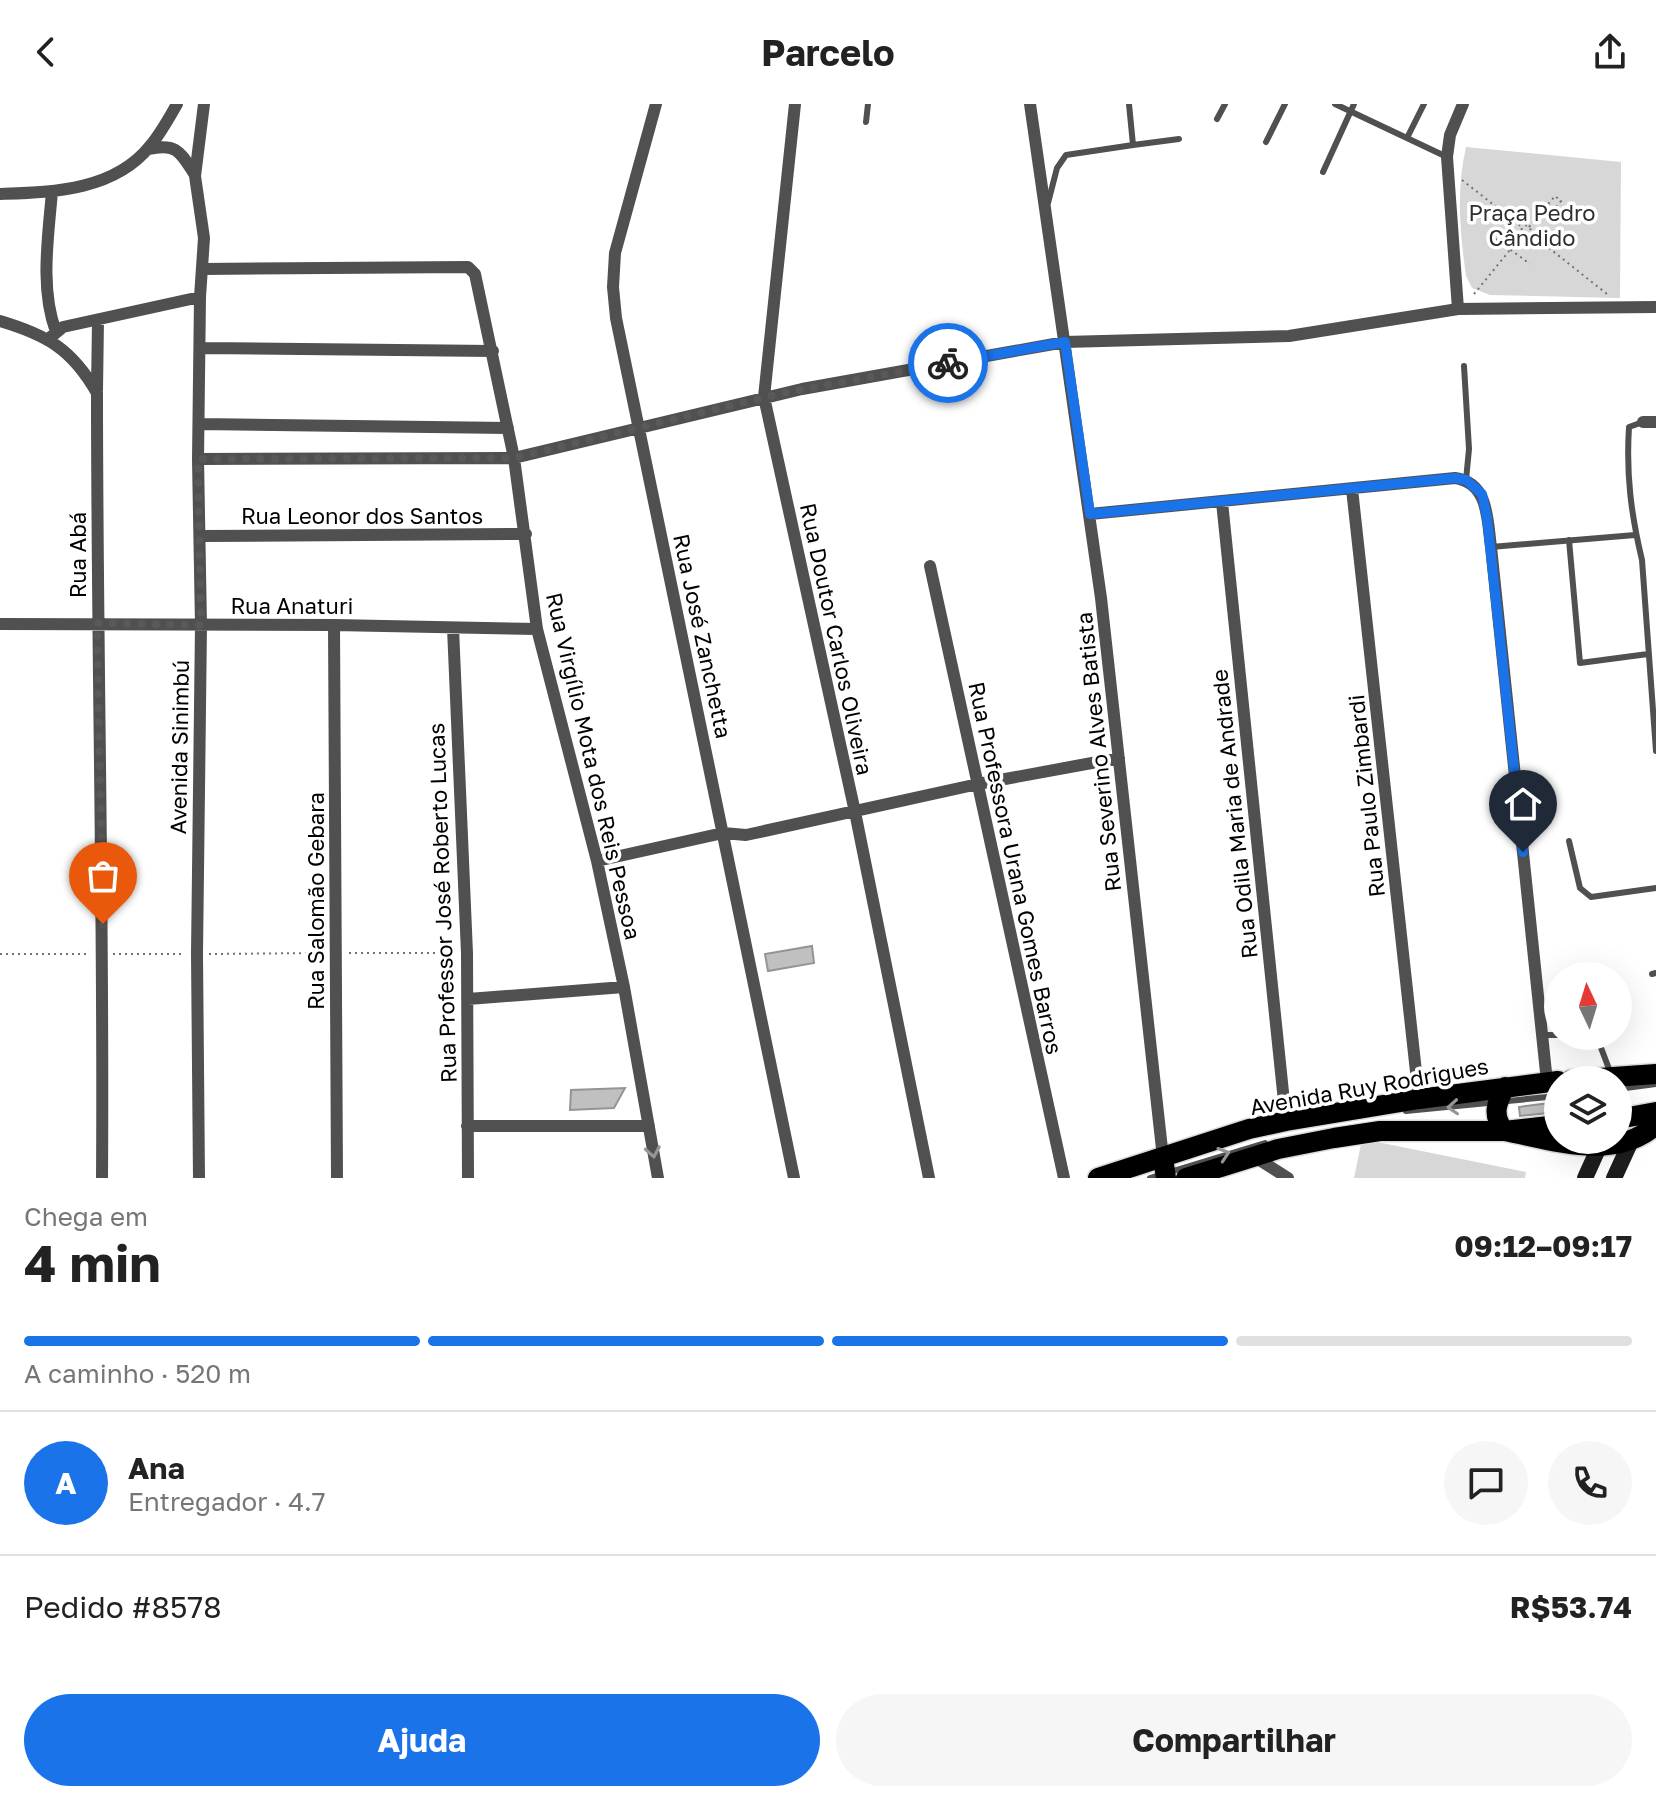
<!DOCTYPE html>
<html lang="pt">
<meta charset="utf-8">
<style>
:root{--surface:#fff;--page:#f6f6f6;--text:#222;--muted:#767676;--line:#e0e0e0;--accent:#1a73e8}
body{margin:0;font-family:"Golos Text",sans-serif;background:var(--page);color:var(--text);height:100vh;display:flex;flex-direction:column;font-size:30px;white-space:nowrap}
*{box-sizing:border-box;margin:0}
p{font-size:26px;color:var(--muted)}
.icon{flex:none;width:44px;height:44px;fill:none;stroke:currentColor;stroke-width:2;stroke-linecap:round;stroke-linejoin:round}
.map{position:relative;height:1074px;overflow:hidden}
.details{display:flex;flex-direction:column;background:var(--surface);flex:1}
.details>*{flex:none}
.needle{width:52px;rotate:356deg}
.controls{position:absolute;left:1544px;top:858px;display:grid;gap:16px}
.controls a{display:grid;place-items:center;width:88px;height:88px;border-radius:50%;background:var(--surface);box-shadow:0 8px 32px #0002;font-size:40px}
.pin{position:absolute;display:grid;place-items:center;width:68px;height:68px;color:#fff;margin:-82px -34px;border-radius:50% 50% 50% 0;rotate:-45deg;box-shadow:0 0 8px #0007}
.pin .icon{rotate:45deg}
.courier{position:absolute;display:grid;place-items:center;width:80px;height:80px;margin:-40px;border:6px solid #1a73e8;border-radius:50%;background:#fff;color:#222;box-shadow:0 2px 10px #0007}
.overview em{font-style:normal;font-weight:700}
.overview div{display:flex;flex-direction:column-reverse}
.overview{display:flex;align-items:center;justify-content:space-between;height:136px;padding:0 24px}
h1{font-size:52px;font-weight:700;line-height:60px}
.bar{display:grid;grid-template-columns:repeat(4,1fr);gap:12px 8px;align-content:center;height:96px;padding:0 24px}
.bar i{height:10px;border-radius:6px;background:var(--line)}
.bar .active{background:var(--accent)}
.bar p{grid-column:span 4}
.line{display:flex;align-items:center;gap:20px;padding:0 24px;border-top:2px solid var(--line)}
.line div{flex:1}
.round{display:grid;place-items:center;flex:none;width:84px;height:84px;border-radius:42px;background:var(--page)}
.primary-button{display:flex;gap:16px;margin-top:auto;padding:16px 24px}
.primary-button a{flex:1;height:92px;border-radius:48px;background:var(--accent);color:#fff;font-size:32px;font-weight:700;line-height:92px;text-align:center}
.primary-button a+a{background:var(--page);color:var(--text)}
header{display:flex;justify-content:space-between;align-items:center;height:104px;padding:0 24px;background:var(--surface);font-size:36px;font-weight:700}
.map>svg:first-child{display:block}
</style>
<header><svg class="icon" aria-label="back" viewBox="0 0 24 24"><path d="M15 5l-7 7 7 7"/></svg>Parcelo<svg class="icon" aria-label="share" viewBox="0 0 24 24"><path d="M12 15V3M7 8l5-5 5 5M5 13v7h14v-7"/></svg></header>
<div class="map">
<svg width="1656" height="1074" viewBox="0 0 1656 1074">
<rect width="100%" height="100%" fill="#fff"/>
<!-- green -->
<path fill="#d7d7d7" d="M1466,43l155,15 -1,136 -130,-3 -18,-7 -6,-12c-6,-44 -10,-86 0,-129z
M1362,1035l164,33 -1,6h-171z"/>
<!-- building -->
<path fill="#c0c0c0" stroke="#949494" stroke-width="2" d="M812,842l2,17 -46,8 -3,-17z
M625,984l-11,20 -44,2 1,-20z
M1558,998v10l-38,4 -1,-9z"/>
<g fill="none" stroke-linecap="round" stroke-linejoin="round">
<defs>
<path id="primary" d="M1571,976l85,-6
M1505,983c-9,17 -13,28 -1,44 49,9 110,31 152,-6
M1618,1015l38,-7
M1163,1054l3,20
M1098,1074l151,-49 37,-8 133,-22 139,-18
M1186,1074l92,-29 56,-11 46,-7h124l54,-6"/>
</defs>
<!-- primary casing -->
<use href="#primary" stroke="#dbdbdb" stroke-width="23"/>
<!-- path -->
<path stroke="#727272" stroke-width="2" stroke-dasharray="2 4" stroke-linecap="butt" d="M1462,76l60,47
M1521.5 126a4.5 4.5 0 1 1 9 0a4.5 4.5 0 1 1-9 0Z
M1529,123l26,-31 6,5 -7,8 4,4
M1530,129l77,61
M1496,135l34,25
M1474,190l49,-60
M349,849h106
M0,850h87
M113,850h70
M209,850l114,-1"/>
<!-- lane -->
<path stroke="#505050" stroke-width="6" d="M1335,0l112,53
M1217,15l8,-15
M866,18l2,-18
M1407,34l17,-34
M1266,38l19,-38
M1133,41l46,-6
M1323,68l31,-68
M1048,99l9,-35 9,-13 67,-10 -4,-41
M1464,262l5,83 -3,31
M1643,318l-14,5c-3,47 2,87 13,133l14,191
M1569,436l11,123 68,-9
M1491,443l144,-12
M1569,737l11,47 11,9 65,-9
M1652,870l4,-1
M1542,931h16
M1591,932l7,4 13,34
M1618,985l38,-5
M1406,1007l152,-15
M1150,1074l115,-35"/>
<!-- street -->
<path stroke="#505050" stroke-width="12" d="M656,0l-41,149 -2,34 3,31 178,860
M795,0l-31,293 91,415 74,366
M1030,0l71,494 62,560
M148,45c30,-6 32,3 47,26
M52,88c-4,46 -12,97 4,140
M0,90c52,-2 114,-3 150,-48 11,-13 19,-28 27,-42
M203,165l265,-2 7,7 39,184 23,171 60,232 27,126 34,191
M1458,205l-11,-152 3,-22 13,-31
M0,217c47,14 72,28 97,72 0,262 7,523 5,785
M47,236l16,-13 137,-30
M201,244l292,3
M97,286l1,-70
M1643,318h13
M199,320l309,4
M198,355l316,-1 288,-69 263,-47 224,-6 169,-27 198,-2
M1352,385l67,610
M1222,398l64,619
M1090,410l365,-36c34,5 32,41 36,69l56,535
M200,432l326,-2
M930,462l134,612
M0,520l334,1 203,4
M334,521l3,553
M453,524l14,325 1,225
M597,757l126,-28 23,2 232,-51 141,-26
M468,895l156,-12
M467,1022h182
M1253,1052l35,22
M199,1074l-2,-224 4,-329 -3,-166 2,-162 4,-59 -9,-62 9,-72"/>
<!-- secondary -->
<path stroke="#1d1d1d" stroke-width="16" d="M1585,1074l14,-31
M1614,1074l18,-39"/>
<!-- primary -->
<use href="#primary" stroke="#000" stroke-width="20"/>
</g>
<!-- one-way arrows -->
<defs><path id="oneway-chevron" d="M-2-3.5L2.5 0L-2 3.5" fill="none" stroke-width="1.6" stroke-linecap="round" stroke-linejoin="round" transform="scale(2)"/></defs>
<g stroke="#969696">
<use href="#oneway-chevron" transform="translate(1453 1003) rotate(176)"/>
<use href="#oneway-chevron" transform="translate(653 1048) rotate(80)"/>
<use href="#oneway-chevron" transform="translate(1224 1050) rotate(-18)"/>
</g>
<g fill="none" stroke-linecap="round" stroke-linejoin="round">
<!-- done -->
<path stroke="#595959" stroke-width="8" stroke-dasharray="0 14.4" d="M103,820l-6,-301 104,2 -3,-166 316,-1 269,-65 165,-30"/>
<!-- route -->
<path stroke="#1a73e8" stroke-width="10" d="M948,259l117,-21 25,172 365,-36 11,2 16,14 5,24 36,334"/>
</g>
<g text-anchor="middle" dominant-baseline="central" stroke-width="7" stroke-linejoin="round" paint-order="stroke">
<!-- park labels -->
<g font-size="22" fill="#2e2e2e" stroke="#fff">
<text x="1532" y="108">Praça Pedro<tspan x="1532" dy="25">Cândido</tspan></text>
</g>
<!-- street labels -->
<g font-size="22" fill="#000" stroke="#fff">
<text x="362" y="411">Rua Leonor dos Santos</text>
<text transform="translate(77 451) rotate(-90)">Rua Abá</text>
<text x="292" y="501">Rua Anaturi</text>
<text transform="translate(703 532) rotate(78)">Rua José Zanchetta</text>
<text transform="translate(837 535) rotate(78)">Rua Doutor Carlos Oliveira</text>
<text transform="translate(179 643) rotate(-89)">Avenida Sinimbú</text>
<text transform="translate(1098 648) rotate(-96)">Rua Severino Alves Batista</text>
<text transform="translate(594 662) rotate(77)">Rua Virgílio Mota dos Reis Pessoa</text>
<text transform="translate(1366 692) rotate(-96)">Rua Paulo Zimbardi</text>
<text transform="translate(1234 710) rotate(-96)">Rua Odila Maria de Andrade</text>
<text transform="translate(1016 764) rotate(78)">Rua Professora Urana Gomes Barros</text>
<text transform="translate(315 797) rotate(-90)">Rua Salomão Gebara</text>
<text transform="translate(442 799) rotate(-92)">Rua Professor José Roberto Lucas</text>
<text transform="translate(1369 982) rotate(-10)">Avenida Ruy Rodrigues</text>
</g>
</g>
</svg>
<div class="controls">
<a><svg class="needle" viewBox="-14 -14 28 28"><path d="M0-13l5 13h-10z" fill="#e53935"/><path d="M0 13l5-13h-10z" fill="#767676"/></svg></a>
<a><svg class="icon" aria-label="layers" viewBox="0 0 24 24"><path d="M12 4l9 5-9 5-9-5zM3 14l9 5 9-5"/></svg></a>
</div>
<div class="pin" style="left:103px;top:820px;background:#ea580c"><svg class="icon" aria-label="bag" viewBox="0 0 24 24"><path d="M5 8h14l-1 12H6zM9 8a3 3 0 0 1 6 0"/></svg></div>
<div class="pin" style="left:1523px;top:748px;background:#1f2937"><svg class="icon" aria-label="home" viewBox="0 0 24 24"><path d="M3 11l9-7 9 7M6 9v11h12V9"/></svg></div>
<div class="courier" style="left:948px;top:259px"><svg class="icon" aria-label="bike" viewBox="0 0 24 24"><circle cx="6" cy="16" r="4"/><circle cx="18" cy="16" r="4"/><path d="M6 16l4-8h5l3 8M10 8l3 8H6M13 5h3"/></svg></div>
</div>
<section class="details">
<div class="overview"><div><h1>4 min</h1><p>Chega em</p></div><em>09:12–09:17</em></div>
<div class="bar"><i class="active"></i><i class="active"></i><i class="active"></i><i></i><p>A caminho · 520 m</p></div>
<div class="line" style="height:144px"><b class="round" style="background:var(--accent);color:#fff">A</b><div><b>Ana</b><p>Entregador · 4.7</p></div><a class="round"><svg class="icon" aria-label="chat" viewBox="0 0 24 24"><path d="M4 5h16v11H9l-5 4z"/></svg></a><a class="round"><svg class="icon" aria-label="phone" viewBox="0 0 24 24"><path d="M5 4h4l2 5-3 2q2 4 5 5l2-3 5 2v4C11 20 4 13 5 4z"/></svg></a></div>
<div class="line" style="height:104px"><div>Pedido #8578</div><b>R$53.74</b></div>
<div class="primary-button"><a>Ajuda</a><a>Compartilhar</a></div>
</section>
